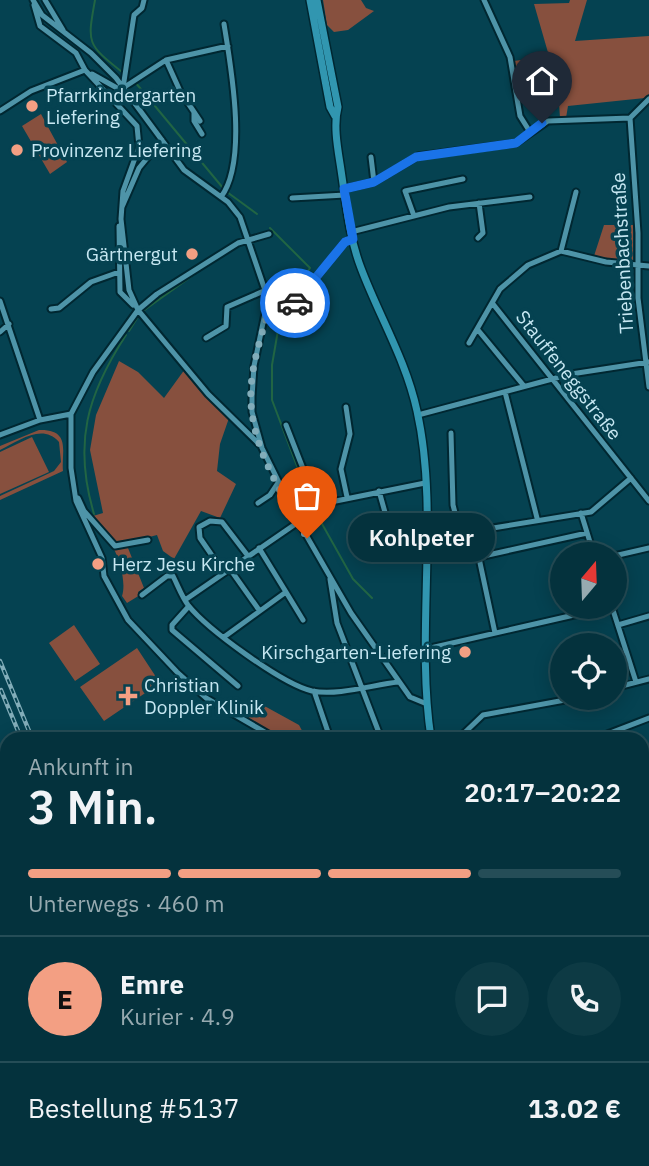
<!DOCTYPE html>
<html lang="de">
<meta charset="utf-8">
<style>
:root{--surface:#04323d;--page:#0d3a44;--text:#f1f3f6;--muted:#97aab0;--line:#254d57;--accent:#f39f83}
body{margin:0;font-family:"IBM Plex Sans",sans-serif;background:var(--page);color:var(--text);height:100vh;display:flex;flex-direction:column;font-size:26px;white-space:nowrap}
*{box-sizing:border-box;margin:0}
p{font-size:23px;color:var(--muted)}
.icon{flex:none;width:38px;height:38px;fill:none;stroke:currentColor;stroke-width:2;stroke-linecap:round;stroke-linejoin:round}
.map{position:relative;flex:1;overflow:hidden}
.side{position:absolute;left:0px;top:732px;width:649px;height:436px;display:flex;flex-direction:column;background:var(--surface);border-radius:21px 21px 0 0;box-shadow:0 4px 18px #0003,0 0 0 2px var(--line)}
.side>*{flex:none}
.needle{width:46px;rotate:19deg}
.fabs{position:absolute;left:550px;top:542px;display:grid;gap:14px}
.fabs a{display:grid;place-items:center;width:77px;height:77px;border-radius:50%;background:var(--surface);box-shadow:0 4px 18px #0003,0 0 0 2px var(--line);font-size:35px}
.pin{position:absolute;display:grid;place-items:center;width:60px;height:60px;color:#fff;margin:-72px -30px;border-radius:50% 50% 50% 0;rotate:-45deg;box-shadow:0 0 7px #0007}
.pin .icon{rotate:45deg}
.courier{position:absolute;display:grid;place-items:center;width:70px;height:70px;margin:-35px;border:5px solid #1a73e8;border-radius:50%;background:#fff;color:#222;box-shadow:0 2px 9px #0007}
.bubble{position:absolute;height:49px;border-radius:24px;background:var(--surface);box-shadow:0 4px 18px #0003,0 0 0 2px var(--line);font-size:23px;font-weight:600;line-height:49px;text-align:center}
.head em{font-style:normal;font-weight:600}
.head div{display:flex;flex-direction:column-reverse}
.head{display:flex;align-items:center;justify-content:space-between;height:119px;padding:0 28px}
h1{font-size:46px;font-weight:600;line-height:52px}
.bar{display:grid;grid-template-columns:repeat(4,1fr);gap:10px 7px;align-content:center;height:84px;padding:0 28px}
.bar i{height:9px;border-radius:5px;background:var(--line)}
.bar .on{background:var(--accent)}
.bar p{grid-column:span 4}
.line{display:flex;align-items:center;gap:18px;padding:0 28px;border-top:2px solid var(--line)}
.line div{flex:1}
.round{display:grid;place-items:center;flex:none;width:74px;height:74px;border-radius:37px;background:var(--page)}
.map>svg:first-child{display:block}
</style>
<div class="map">
<svg width="649" height="1166" viewBox="0 0 649 1166">
<rect width="100%" height="100%" fill="#054251"/>
<!-- green -->
<path fill="#87503e" d="M323,0h38l5,8 8,3 -26,19 -14,2 -7,-7z
M570,0h17l-12,41 74,-5v58l-4,4 -77,8 -2,12h-6l-1,-15 -15,-41 -29,7 -1,-8 35,-5 -15,-52 35,-1z
M41,114l26,48 -17,12 -28,-48z
M604,225h29v37l-39,-6z
M119,361l19,11 26,26 21,-29 44,49 -9,26 -3,27 19,13 -16,34 -19,-7 -27,48 -11,-8 -6,-16 -31,8 18,45 -6,4 2,3 -13,8 -5,-7c7,-22 -13,-64 -29,-80l10,-3 -13,-63 6,-35z
M39,430c33,-1 22,23 24,41l-63,29v-4l54,-25 7,-9 -2,-20c-17,-19 -40,-1 -59,8v-4z
M32,437l17,35 -49,22v-42z
M74,625l26,39 -25,17 -26,-38z
M137,648l23,35 -56,38 -24,-34z
M259,703l40,22 7,13h-28l-31,-18z"/>
<g fill="none" stroke-linecap="round" stroke-linejoin="round">
<!-- stream -->
<path stroke="#216544" stroke-width="2" d="M95,0c-8,44 -8,44 27,72
M135,82l88,106
M227,192l30,22
M270,228l40,40 -29,45 -9,52v35l40,106 41,73 19,19
M143,311l56,-40
M129,331l10,-16
M94,514c-21,-71 -7,-119 32,-179
M415,1166l2,-6"/>
<defs>
<path id="minor" d="M33,0l9,15 49,38 25,25 68,92 44,32 12,15 28,82 -14,67 -2,31v15l10,36 36,73 53,92 59,84 17,7
M45,0l18,30
M484,0l26,57 10,59 10,16
M34,5l6,21 36,27 9,17 52,56 2,21 -16,44 -2,28 8,71 9,20 70,84 52,51
M166,60l14,31 20,30
M92,74l25,14h6
M123,88l43,-28 62,-14
M123,88l11,-73 8,-7 2,-8
M0,111l31,-20 54,-21
M194,112v9l8,13
M630,118l8,115v65l11,89
M630,118l19,-19
M371,157l3,25
M344,189l30,-7 44,-26 98,-13 32,-22 82,-3
M221,197c27,-36 10,-130 3,-173
M292,198l53,-3
M122,207l17,-39 23,-28
M414,216l-9,-25 58,-12
M119,226l1,66 13,13
M351,232l98,-25 81,-10
M269,234l-31,9 -81,51 -19,16 -45,62 -22,42v54l5,33 26,57 2,18 24,44 49,52 29,26 69,40
M478,238l5,-5 -4,-30
M561,251l45,11 43,4
M0,301l40,119
M493,304l156,197
M51,309l8,-1 32,-26 28,-10
M267,316l20,-3 58,-71 8,-3
M478,330l46,56
M0,332l9,-8
M206,338l20,-12 1,-19 39,-17
M469,343l31,-54 28,-24 33,-14 15,-59
M505,392l32,126
M346,407l4,27 -9,35 6,28
M418,415l153,-41 78,-12
M286,425l32,82
M451,433l2,72 7,27
M0,435l40,-15 31,-6
M78,498l6,13 31,35 33,-6
M258,503l12,-8 8,-12
M581,513l13,42
M473,530l22,103
M425,539l166,-27 40,-34
M370,555l5,-4 -2,-18 15,-10 -9,-32
M614,556l35,-8
M479,557l108,-24
M230,569l29,41
M224,573l-24,-35 -1,-11 11,-6 12,1 26,34
M330,579l7,44 44,115
M286,592l17,28
M142,595l25,-19h6c5,10 9,21 15,29 19,24 94,79 124,86 26,5 60,-6 86,-9
M185,600l141,-97 99,-20
M189,606l-17,19v5l66,56
M612,607l24,75
M618,625l31,-9
M224,637l62,-45 -27,-44
M426,649l183,-42
M614,688l35,-9
M314,691l16,47
M459,738l24,-23 93,-17
M597,738l52,-20
M642,822l7,-1
M0,862l7,12
M0,903l7,-7
M0,923l7,9
M642,959l7,-7
M642,996l7,2
M0,1032l7,4
M0,1148l7,6
M15,1160l6,6
M69,1160v6
M261,1166v-6
M315,1166l4,-6
M421,1166l2,-6
M559,1166l1,-6"/>
<path id="major" d="M310,0l20,107 5,9
M317,0l21,107c-5,19 0,43 3,63 5,33 8,67 20,98 18,48 45,92 56,143 23,102 -2,222 14,327
M642,1149l7,3"/>
</defs>
<!-- minor casing -->
<use href="#minor" stroke="#002731" stroke-width="9"/>
<!-- major casing -->
<use href="#major" stroke="#002731" stroke-width="10"/>
<!-- minor -->
<use href="#minor" stroke="#4e94a8" stroke-width="5"/>
<!-- major -->
<use href="#major" stroke="#3196b0" stroke-width="7"/>
<defs>
<path id="rail" d="M0,661l32,77
M1,690l20,48
M0,1055l7,1
M156,1160l6,6
M203,1160l3,6"/>
</defs>
<!-- rail casing -->
<use href="#rail" stroke="#82adb9" stroke-width="4.5"/>
<!-- rail -->
<use href="#rail" stroke="#054251" stroke-width="2" stroke-dasharray="5" stroke-linecap="butt"/>
</g>
<g fill="none" stroke-linecap="round" stroke-linejoin="round">
<!-- done -->
<path stroke="#82adba" stroke-width="7" stroke-dasharray="0 12.6" d="M295,303l-10,12 -18,1c-9,31 -20,64 -15,97 5,43 34,88 55,125"/>
<!-- route -->
<path stroke="#1a73e8" stroke-width="9" d="M295,303l50,-61 8,-3 -9,-50 30,-7 42,-25 100,-14 26,-20"/>
</g>
<!-- markers -->
<g fill="#f39f83" stroke="#054251" stroke-width="2.5">
<circle cx="32" cy="106" r="7"/>
<circle cx="17" cy="150" r="7"/>
<circle cx="192" cy="254" r="7"/>
<circle cx="98" cy="564" r="7"/>
<circle cx="465" cy="652" r="7"/>
<path d="M124.5 685.5h7v7h7v7h-7v7h-7v-7h-7v-7h7z"/>
</g>
<g text-anchor="middle" dominant-baseline="central" stroke-width="7" stroke-linejoin="round" paint-order="stroke">
<!-- poi labels -->
<g font-size="19" fill="#c6e7f2" stroke="#054251" text-anchor="start">
<text x="46" y="95">Pfarrkindergarten<tspan x="46" dy="22">Liefering</tspan></text>
<text x="31" y="150">Provinzenz Liefering</text>
<text x="178" y="254" text-anchor="end">Gärtnergut</text>
<text x="112" y="564">Herz Jesu Kirche</text>
<text x="451" y="652" text-anchor="end">Kirschgarten-Liefering</text>
<text x="144" y="685">Christian<tspan x="144" dy="22">Doppler Klinik</tspan></text>
</g>
<!-- street labels -->
<g font-size="19" fill="#c6e7f2" stroke="#054251">
<text transform="translate(622 253) rotate(-93)">Triebenbachstraße</text>
<text transform="translate(569 375) rotate(52)">Stauffeneggstraße</text>
</g>
</g>
</svg>
<div class="fabs">
<a><svg class="needle" viewBox="-14 -14 28 28"><path d="M0-13l5 13h-10z" fill="#e53935"/><path d="M0 13l5-13h-10z" fill="#97aab0"/></svg></a>
<a><svg class="icon" aria-label="locate" viewBox="0 0 24 24"><circle cx="12" cy="12" r="6"/><path d="M12 2v4M12 18v4M2 12h4M18 12h4"/></svg></a>
</div>
<div class="pin" style="left:307px;top:538px;background:#ea580c"><svg class="icon" aria-label="bag" viewBox="0 0 24 24"><path d="M5 8h14l-1 12H6zM9 8a3 3 0 0 1 6 0"/></svg></div>
<div class="pin" style="left:542px;top:123px;background:#1f2937"><svg class="icon" aria-label="home" viewBox="0 0 24 24"><path d="M3 11l9-7 9 7M6 9v11h12V9"/></svg></div>
<div class="courier" style="left:295px;top:303px"><svg class="icon" aria-label="car" viewBox="0 0 24 24"><path d="M5 17H2v-5l4-1 3-4h7l3 4 3 1v5h-3M9 17h6M6 11h13"/><circle cx="7" cy="17" r="2"/><circle cx="17" cy="17" r="2"/></svg></div>
<div class="bubble" style="left:348px;top:513px;width:147px">Kohlpeter</div>
<section class="side">
<div class="head"><div><h1>3 Min.</h1><p>Ankunft in</p></div><em>20:17–20:22</em></div>
<div class="bar"><i class="on"></i><i class="on"></i><i class="on"></i><i></i><p>Unterwegs · 460 m</p></div>
<div class="line" style="height:126px"><b class="round" style="background:var(--accent);color:#111">E</b><div><b>Emre</b><p>Kurier · 4.9</p></div><a class="round"><svg class="icon" aria-label="chat" viewBox="0 0 24 24"><path d="M4 5h16v11H9l-5 4z"/></svg></a><a class="round"><svg class="icon" aria-label="phone" viewBox="0 0 24 24"><path d="M5 4h4l2 5-3 2q2 4 5 5l2-3 5 2v4C11 20 4 13 5 4z"/></svg></a></div>
<div class="line" style="height:91px"><div>Bestellung #5137</div><b>13.02 €</b></div>
</section>
</div>
